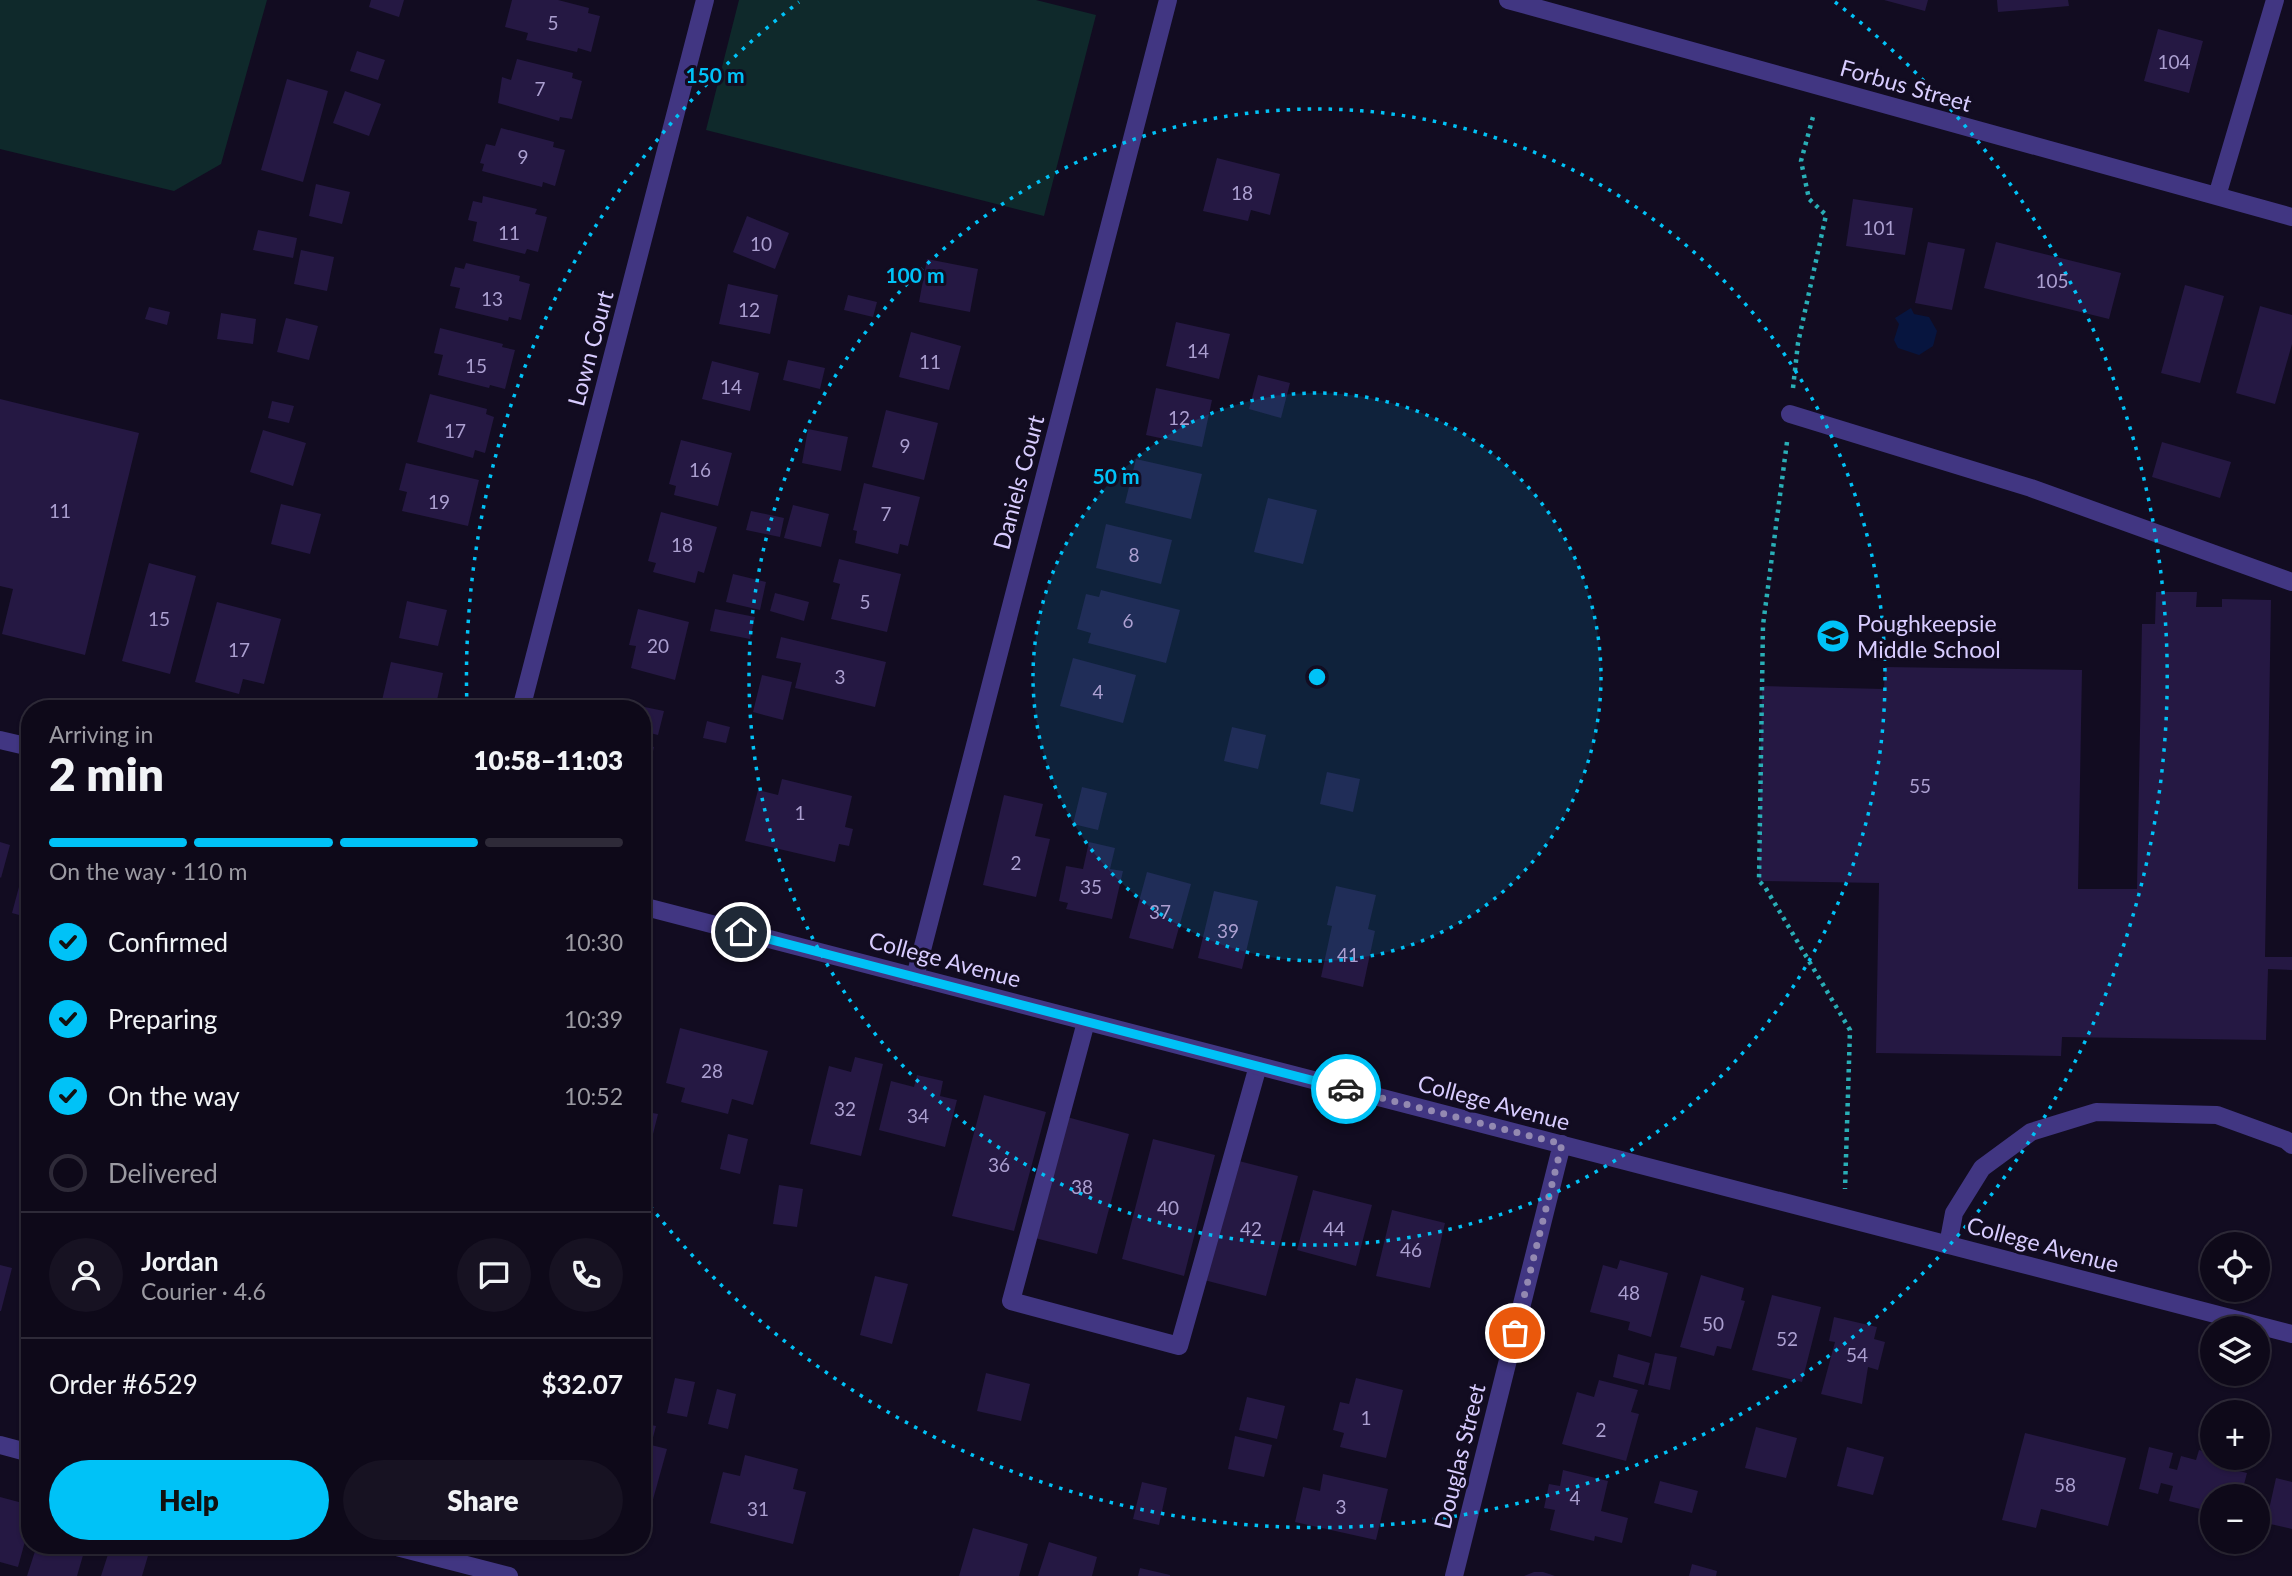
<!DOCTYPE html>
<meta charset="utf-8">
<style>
:root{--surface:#0e0919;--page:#171222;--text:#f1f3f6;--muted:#9b9aa2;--line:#2e2a38;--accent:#00c2f7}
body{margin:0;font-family:Lato,sans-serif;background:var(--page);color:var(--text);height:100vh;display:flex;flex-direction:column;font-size:26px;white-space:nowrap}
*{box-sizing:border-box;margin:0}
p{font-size:23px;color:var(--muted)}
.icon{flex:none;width:38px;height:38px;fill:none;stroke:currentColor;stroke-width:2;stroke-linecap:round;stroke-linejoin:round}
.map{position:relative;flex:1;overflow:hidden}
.drawer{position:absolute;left:21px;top:700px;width:630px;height:854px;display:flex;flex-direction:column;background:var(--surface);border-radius:28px;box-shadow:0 2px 5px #0004,0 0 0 2px var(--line)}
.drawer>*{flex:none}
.tools{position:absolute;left:2200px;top:1232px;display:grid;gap:14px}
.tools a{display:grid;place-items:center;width:70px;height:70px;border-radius:50%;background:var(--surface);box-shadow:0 2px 5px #0004,0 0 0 2px var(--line);font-size:35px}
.pin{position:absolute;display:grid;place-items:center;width:60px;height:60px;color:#fff;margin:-30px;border:4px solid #fff;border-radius:50%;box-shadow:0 2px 7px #0007}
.courier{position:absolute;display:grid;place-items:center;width:70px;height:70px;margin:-35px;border:5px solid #00c2f7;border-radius:50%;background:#fff;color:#222;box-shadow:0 2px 9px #0007}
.summary em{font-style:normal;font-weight:800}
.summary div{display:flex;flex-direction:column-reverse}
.summary{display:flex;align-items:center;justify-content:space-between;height:119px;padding:0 28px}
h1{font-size:46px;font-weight:800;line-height:52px}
.bar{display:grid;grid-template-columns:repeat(4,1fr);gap:10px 7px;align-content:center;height:84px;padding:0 28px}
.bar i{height:9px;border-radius:5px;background:var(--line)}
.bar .current{background:var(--accent)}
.bar p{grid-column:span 4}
.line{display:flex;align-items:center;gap:18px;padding:0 28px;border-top:2px solid var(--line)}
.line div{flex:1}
.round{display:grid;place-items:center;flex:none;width:74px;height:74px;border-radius:37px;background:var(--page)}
ol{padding:0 28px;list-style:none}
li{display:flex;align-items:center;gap:21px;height:77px}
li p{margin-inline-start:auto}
li .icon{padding:7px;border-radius:50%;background:var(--accent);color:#111;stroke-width:4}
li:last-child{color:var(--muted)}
li i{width:38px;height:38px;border:4px solid var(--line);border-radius:50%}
.primary-button{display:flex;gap:14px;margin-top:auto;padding:14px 28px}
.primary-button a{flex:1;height:80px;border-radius:42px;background:var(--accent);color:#111;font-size:28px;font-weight:800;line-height:80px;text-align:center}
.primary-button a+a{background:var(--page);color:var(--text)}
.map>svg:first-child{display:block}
</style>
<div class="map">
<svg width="2292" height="1576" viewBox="0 0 2292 1576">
<rect width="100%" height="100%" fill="#120c21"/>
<!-- green -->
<path fill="#0f292b" d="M0,0h267l-46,164 -47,27 -174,-42z
M739,0h297l60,15 -52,201 -338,-86z"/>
<!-- water -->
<path fill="#07153f" d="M1911,308l3,6 15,3 8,14 -4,15 -14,9 -21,-7 -4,-8 5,-16 -4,-6z"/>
<!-- building -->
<path fill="#251843" d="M371,0h33l-5,17 -30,-10z
M512,0h46l31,8 -1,5 12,3 -9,36 -13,-4 -1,4 -51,-12 2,-7 -23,-6z
M1884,0h44l-3,11z
M1997,0h71l1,6 -71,6z
M2158,29l45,12 -14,52 -45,-12z
M357,51l28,9 -7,20 -28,-9z
M517,59l56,14 -1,5 10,3 -10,38 -12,-2 -1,4 -61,-18 4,-26 9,3z
M287,79l41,12 -25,91 -42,-12z
M345,91l36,13 -12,32 -36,-13z
M501,128l53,14 -1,5 12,3 -10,36 -12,-4 -1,5 -60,-16 2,-7 -4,-1 6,-19 9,2z
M1217,158l63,16 -10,41 -19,-5 -3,11 -45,-10z
M316,184l34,8 -8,32 -33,-8z
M483,196l54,13 -2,5 12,3 -9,35 -11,-3 -2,5 -52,-13 4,-19 -9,-2 5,-19 9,2z
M1853,199l60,9 -8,47 -59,-9z
M747,216l42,17 -14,36 -42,-17z
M258,230l39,8 -4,20 -40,-8z
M1928,242l37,7 -13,61 -37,-7z
M1996,242l125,31 -12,46 -125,-31z
M301,250l33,7 -7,34 -33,-7z
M927,259l51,10 -8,43 -51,-10z
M466,263l54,13 -1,5 11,3 -9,36 -12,-3 -1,4 -53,-13 5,-20 -10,-2 5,-19 9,2z
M728,284l50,11 -8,39 -51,-10z
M2185,285l39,11 -24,87 -39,-10z
M848,295l29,7 -4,15 -29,-7z
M2260,306l32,9v29l-17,60 -39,-11z
M149,307l21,5 -3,13 -22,-6z
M221,313l35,6 -3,25 -36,-5z
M286,318l32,8 -9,34 -32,-8z
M1176,322l54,12 -11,45 -53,-13z
M440,328l63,16 -1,3 13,3 -10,39 -15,-4 -1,3 -51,-13 5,-20 -9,-2z
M911,332l50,14 -12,44 -50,-13z
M788,360l37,8 -5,21 -37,-9z
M712,361l47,12 -9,38 -48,-12z
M1258,375l32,8 -9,35 -32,-9z
M1156,388l56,12 -10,47 -56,-12z
M430,394l57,15 -1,5 8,3 -9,36 -10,-3 -2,8 -56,-16z
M0,399l139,34 -54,222 -83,-21 11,-45 -13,-3z
M272,401l22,5 -5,17 -21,-5z
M886,410l52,13 -14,57 -52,-13z
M808,429l40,8 -7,34 -39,-8z
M263,430l43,13 -13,43 -43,-14z
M681,440l51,13 -14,53 -44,-11 2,-9 -7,-2z
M2162,442l69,20 -11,36 -68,-21z
M1136,459l66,15 -11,45 -66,-16z
M406,463l73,17 -11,46 -66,-15 5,-19 -8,-2z
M864,483l56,14 -12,49 -8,-2 -2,10 -43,-11 2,-12 -4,-1z
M1268,498l49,12 -14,54 -49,-12z
M281,504l40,10 -11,40 -39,-10z
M793,505l36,9 -8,33 -37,-9z
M751,511l33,7 -4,19 -34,-7z
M661,512l56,15 -13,46 -6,-2 -3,12 -42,-11 3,-9 -8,-2z
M1106,524l66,16 -11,44 -65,-16z
M839,559l62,15 -14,58 -56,-13 9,-35 -7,-2z
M149,563l47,13 -26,98 -48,-13z
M733,574l33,8 -6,28 -34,-8z
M1101,590l79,20 -14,53 -78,-20 3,-10 -14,-4 9,-35 13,3z
M2156,592h41l-1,15h26v-8l49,1 -6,357h27v13l-24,-1 -2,71 -204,-3 -1,19 -185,-3 3,-170 -120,-2 3,-195 122,3 1,-22 197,3 -4,219h59l5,-265h13z
M775,593l34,9 -5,19 -34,-10z
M407,601l40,9 -9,36 -39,-8z
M217,602l64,17 -17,65 -21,-5 -4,15 -44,-12z
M638,609l51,13 -14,58 -44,-12 5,-22 -7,-1z
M715,609l40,8 -5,22 -40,-8z
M781,637l105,25 -11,45 -80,-19 6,-25 -25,-5z
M1073,658l63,17 -13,48 -63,-17z
M391,662l52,11 -8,36h-55z
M762,675l30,7 -9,38 -30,-8z
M625,703l39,8 -6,24 -16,-4v-22h-18z
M707,721l23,6 -4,16 -23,-5z
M1232,727l34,8 -8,34 -34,-8z
M642,744l12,3 -11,46h-1z
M1327,772l33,7 -7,33 -33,-8z
M782,779l70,17 -7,31 8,2 -4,17 -10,-2 -4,18 -90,-21 13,-51 20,5z
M1082,787l25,6 -9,37 -25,-6z
M1004,795l39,9 -8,32 15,3 -14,58 -53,-12z
M0,842l10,3 -9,33 -1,-1z
M1089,842l26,6 -5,21 13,2 -11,48 -46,-10 2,-6 -9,-2 7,-35 17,3z
M27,857l3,1v60l-18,-5z
M1147,872l44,12 -18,65 -44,-11z
M1336,886l40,9 -8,34 7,2 -12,56 -42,-10 11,-51 -5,-1z
M1214,891l44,10 -16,68 -44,-11z
M680,1028l88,23 -15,54 -21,-6 -4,15 -47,-12 4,-14 -19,-5z
M855,1057l28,7 -22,92 -51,-12 19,-78 22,6z
M917,1075l26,6 -3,15 17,4 -12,47 -66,-17 12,-49 23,6z
M984,1095l62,17 -32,119 -62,-15z
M642,1111l16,3 -9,36 -7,-2z
M1067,1117l62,17 -32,120 -62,-16z
M728,1134l20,5 -8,35 -20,-5z
M1153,1139l62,16 -31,121 -62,-17z
M1235,1160l63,16 -32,120 -62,-16z
M779,1185l24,4 -6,38 -24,-3z
M1313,1190l59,15 -16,61 -59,-16z
M1392,1210l53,13 -15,65 -54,-12z
M1620,1260l48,13 -17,64 -23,-7 2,-8 -40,-10 13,-47 14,4z
M0,1265l12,3 -11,43h-1z
M1701,1275l43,13 -3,12 4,1 -14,48 -14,-3 -3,10 -34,-9z
M875,1276l33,8 -16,60 -32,-9z
M1772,1295l49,12 -19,75 -50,-12z
M1834,1317l43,10 -3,12 11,3 -7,28 -10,-3 -6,37 -41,-10 14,-52 -6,-1z
M1655,1353l22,4 -7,33 -22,-5z
M1618,1354l32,9 -6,22 -31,-8z
M986,1373l44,11 -9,37 -44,-10z
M675,1378l20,4 -8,35 -20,-4z
M1356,1378l47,12 -17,68 -46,-11 4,-14 -11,-3 7,-28 9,2z
M1599,1380l39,10 -7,22 8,2 -13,47 -64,-17 15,-52 17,5z
M717,1389l19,5 -8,35 -20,-5z
M1247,1397l38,9 -8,33 -38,-9z
M642,1423l14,3 -5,19 16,4 -15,54 -10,-2z
M1756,1427l41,11 -11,40 -41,-10z
M2025,1433l101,25 -18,68 -67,-17 -5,19 -34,-8z
M1235,1436l37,9 -8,32 -36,-8z
M1847,1447l37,10 -11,38 -36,-9z
M2149,1447l24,6 -4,15 8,2 4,-14 15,4 3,-10 13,4v4h17l-3,10 21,5 -6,23h-29v16l-43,-11 4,-15 -12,-3 -3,11 -19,-5z
M745,1455l53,14 -5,20 13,3 -13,52 -83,-21 13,-51 17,4z
M1563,1470l45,11 -7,30 27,7 -6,25 -27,-7 -1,5 -44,-11 5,-20 -11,-2 5,-24 11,2z
M1323,1474l65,15 -12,51 -81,-18 8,-35 17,4z
M2276,1478l16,4v47l-26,-6z
M1660,1481l38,10 -6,22 -38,-10z
M1142,1482l25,6 -8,37 -26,-6z
M0,1497l30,8v18l-12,44 -18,-5z
M973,1528l55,16 -9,32h-60z
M1049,1542l48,15 -5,19h-54z
M37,1545h49l-9,31h-50z
M111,1545h28l11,4 -8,27h-41z
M1692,1564l25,7 -1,5h-27z
M1140,1568l30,7v1h-32z
M1534,1572h9l12,4h-31z"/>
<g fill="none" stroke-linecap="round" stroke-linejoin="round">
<!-- path -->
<path stroke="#29aeb6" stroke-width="4.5" stroke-dasharray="3.5 5" stroke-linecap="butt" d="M1793,388l5,-45 28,-128 -17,-16 -8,-38 13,-48
M1787,442l-24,183 -4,256 6,6 85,143 -5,159"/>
<!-- lane -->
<path stroke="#413682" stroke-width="18" d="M1790,414l241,74 261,94
M1086,1022l-75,279 168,45 79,-280
M1948,1245l6,-32 28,-45 49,-36 65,-20 121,3 69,25 6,5"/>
<!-- street -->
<path stroke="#413682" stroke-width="18" d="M1508,0l784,217
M2217,196l58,-196
M521,709l184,-709
M0,740l30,7
M642,906l1650,428
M915,977l253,-977
M0,1445l30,8
M389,1545l120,31
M1454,1576l108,-432"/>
</g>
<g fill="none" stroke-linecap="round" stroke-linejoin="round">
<!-- done -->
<path stroke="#9389b1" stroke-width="7" stroke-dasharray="0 12.6" d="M1346,1089l216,55 -47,189"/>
<!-- route -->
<path stroke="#00c2f7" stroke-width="9" d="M741,932l605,157"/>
</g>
<!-- distance rings -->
<circle cx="1317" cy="677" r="284" fill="#00c2f7" fill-opacity=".12"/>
<g fill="none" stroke="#00c2f7" stroke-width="3.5" stroke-dasharray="3.5 7">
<circle cx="1317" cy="677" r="284"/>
<circle cx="1317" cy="677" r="568"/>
<path d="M467 707A851 851 0 0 1 799 2M1835 2A851 851 0 1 1 646 1201"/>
</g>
<!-- icons -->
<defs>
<symbol id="school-disc" viewBox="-11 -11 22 22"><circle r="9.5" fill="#00c2f7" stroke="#120c21"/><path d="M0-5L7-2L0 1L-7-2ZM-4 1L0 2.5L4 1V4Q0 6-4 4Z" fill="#111"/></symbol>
</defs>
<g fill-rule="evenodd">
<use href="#school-disc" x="1814" y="617" width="38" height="38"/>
</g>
<g text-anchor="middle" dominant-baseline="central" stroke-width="6" stroke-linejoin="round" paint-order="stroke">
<!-- number labels -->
<g font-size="19" fill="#ab9fd0">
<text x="553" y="22">5</text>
<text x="2174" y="61">104</text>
<text x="540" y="88">7</text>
<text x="523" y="156">9</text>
<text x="1242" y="192">18</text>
<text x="1879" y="227">101</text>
<text x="509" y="232">11</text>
<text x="761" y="243">10</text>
<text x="2052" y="280">105</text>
<text x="492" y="298">13</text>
<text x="749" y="309">12</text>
<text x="1198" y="350">14</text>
<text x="930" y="361">11</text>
<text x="476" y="365">15</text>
<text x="731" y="386">14</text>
<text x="1179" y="417">12</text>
<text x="455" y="430">17</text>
<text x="905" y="445">9</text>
<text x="700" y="469">16</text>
<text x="439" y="501">19</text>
<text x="60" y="510">11</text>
<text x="886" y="513">7</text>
<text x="682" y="544">18</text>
<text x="1134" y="554">8</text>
<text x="865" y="601">5</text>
<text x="159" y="618">15</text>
<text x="1128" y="620">6</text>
<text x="658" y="645">20</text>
<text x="239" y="649">17</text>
<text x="840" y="676">3</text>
<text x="1098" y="691">4</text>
<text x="1920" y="785">55</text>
<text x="800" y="812">1</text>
<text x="1016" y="862">2</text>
<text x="1091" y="886">35</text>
<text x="1160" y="911">37</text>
<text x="1228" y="930">39</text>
<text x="1348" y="954">41</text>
<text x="712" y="1070">28</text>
<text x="845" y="1108">32</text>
<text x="918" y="1115">34</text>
<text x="999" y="1164">36</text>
<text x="1082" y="1186">38</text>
<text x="1168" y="1207">40</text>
<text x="1251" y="1228">42</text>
<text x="1334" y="1228">44</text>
<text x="1411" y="1249">46</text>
<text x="1629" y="1292">48</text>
<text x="1713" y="1323">50</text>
<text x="1787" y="1338">52</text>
<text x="1857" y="1354">54</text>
<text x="1366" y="1417">1</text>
<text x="1601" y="1429">2</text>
<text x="2065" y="1484">58</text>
<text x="1575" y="1497">4</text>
<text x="1341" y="1506">3</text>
<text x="758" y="1508">31</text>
</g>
<!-- street labels -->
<g font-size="23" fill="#d8ccff" stroke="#120c21">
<text transform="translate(1906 85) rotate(16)">Forbus Street</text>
<text transform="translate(590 348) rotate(-75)">Lown Court</text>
<text transform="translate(1018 482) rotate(-75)">Daniels Court</text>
<text transform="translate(945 959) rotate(15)">College Avenue</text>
<text transform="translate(1494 1102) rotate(15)">College Avenue</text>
<text transform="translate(2043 1244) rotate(15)">College Avenue</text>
<text transform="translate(1459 1456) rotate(-76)">Douglas Street</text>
</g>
<!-- poi labels -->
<g font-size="23" fill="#d8ccff" stroke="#120c21" text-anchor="start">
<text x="1857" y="623">Poughkeepsie<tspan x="1857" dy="26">Middle School</tspan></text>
</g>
</g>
<circle cx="1317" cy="677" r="10" fill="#00c2f7" stroke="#120c21" stroke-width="3.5"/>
<g font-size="21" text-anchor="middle" font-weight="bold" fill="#00c2f7" stroke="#120c21" stroke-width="6" stroke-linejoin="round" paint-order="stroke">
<text x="715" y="83">150 m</text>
<text x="915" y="283">100 m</text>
<text x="1116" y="484">50 m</text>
</g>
</svg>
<div class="tools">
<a><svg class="icon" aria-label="locate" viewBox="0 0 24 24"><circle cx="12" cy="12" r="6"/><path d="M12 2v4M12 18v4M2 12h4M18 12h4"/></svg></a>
<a><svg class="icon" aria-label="layers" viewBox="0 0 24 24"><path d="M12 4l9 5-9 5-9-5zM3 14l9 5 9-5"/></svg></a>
<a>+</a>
<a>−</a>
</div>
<div class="pin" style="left:1515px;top:1333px;background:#ea580c"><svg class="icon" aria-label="bag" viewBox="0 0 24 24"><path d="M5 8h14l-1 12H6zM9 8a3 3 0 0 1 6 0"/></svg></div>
<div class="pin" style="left:741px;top:932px;background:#1f2937"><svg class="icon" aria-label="home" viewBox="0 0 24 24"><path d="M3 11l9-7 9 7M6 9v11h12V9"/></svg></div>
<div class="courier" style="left:1346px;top:1089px"><svg class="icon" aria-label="car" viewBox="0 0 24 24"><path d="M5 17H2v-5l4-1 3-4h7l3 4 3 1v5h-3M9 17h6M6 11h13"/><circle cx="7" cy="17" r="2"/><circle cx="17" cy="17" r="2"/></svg></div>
<section class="drawer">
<div class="summary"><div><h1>2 min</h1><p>Arriving in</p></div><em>10:58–11:03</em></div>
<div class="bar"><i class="current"></i><i class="current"></i><i class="current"></i><i></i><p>On the way · 110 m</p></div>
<ol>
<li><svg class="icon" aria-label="check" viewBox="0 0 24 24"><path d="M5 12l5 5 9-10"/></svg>Confirmed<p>10:30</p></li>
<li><svg class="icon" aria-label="check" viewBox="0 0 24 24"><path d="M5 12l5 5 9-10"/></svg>Preparing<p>10:39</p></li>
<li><svg class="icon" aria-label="check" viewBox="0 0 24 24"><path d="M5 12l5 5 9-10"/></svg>On the way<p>10:52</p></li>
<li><i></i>Delivered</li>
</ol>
<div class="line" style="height:126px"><a class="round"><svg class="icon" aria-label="person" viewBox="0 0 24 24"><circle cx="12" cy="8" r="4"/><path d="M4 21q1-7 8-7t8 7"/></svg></a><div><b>Jordan</b><p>Courier · 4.6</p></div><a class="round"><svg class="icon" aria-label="chat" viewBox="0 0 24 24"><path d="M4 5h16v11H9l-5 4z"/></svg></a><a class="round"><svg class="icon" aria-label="phone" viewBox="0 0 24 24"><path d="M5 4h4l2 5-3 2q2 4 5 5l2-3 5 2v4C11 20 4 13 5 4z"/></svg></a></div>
<div class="line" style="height:91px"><div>Order #6529</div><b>$32.07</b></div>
<div class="primary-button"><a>Help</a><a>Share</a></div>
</section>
</div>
